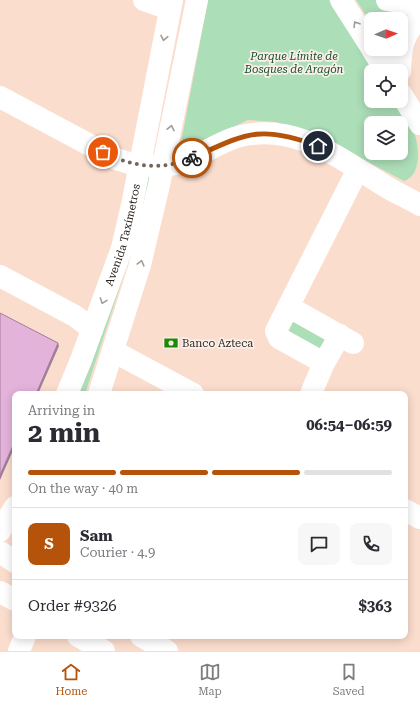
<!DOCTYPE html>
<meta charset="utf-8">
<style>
:root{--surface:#fff;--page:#f7f7f7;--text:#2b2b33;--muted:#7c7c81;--line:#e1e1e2;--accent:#b45309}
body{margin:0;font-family:"Roboto Serif",serif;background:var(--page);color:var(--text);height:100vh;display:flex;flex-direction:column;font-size:15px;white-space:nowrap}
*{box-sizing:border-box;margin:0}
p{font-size:13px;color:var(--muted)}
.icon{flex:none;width:22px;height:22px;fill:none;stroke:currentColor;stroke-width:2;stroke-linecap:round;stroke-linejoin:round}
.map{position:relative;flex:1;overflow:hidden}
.side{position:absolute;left:12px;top:391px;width:396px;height:248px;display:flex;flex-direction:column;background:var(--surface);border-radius:8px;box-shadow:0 2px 10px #0003}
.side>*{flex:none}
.needle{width:26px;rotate:88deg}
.controls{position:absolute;left:364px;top:12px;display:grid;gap:8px}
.controls a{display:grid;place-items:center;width:44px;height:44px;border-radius:8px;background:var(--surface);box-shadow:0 2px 10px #0003;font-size:20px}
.pin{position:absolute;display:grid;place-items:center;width:34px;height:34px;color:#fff;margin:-17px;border:2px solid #fff;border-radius:50%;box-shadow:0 1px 4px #0007}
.courier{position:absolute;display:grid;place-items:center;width:40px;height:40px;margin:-20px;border:3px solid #b45309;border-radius:50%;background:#fff;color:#222;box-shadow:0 1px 5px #0007}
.summary em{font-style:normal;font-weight:700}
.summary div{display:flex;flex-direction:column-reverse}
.summary{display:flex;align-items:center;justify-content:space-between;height:68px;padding:0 16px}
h1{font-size:26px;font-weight:700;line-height:30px}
.bar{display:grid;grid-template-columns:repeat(4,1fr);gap:6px 4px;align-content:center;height:48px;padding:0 16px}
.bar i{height:5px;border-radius:3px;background:var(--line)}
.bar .on{background:var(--accent)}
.bar p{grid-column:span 4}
.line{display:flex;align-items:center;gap:10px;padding:0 16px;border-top:1px solid var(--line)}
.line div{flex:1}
.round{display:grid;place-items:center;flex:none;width:42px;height:42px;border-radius:8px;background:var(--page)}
.menu{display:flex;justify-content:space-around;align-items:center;height:56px;border-top:1px solid var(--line);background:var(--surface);font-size:11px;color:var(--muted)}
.menu a{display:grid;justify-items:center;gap:2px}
.menu .on{color:var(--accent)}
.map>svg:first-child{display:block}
</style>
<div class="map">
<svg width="420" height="651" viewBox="0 0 420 651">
<rect width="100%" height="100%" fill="#fbddce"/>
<!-- green -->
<path fill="#acdeb8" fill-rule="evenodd" d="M208,0h121l45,71h-3v30h22c7,11 17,22 22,34 5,17 5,41 -11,46l-74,-39 -54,-20 -28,-2 -69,33zM371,123h30v30h-30z
M356,0h24l34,15 -13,11v-7h-30v4z
M142,176h7l2,5 -10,41 -56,172h-10z
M287,320h12l27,18 -6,12 -37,-21z"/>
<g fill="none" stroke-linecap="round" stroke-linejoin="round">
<!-- minor -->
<path stroke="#fff" stroke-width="22" d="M144,0l26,9
M0,97l116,62 23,7
M0,276l75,40 17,13
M289,307l64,36
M113,351l80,43
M324,363l-45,-25 -3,-7 82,-162
M312,391l12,-28 16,-28
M405,510l15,8"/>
<!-- tertiary -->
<path stroke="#fff" stroke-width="22" d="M341,0l30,47
M387,0l27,5 6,-1
M372,49l14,22
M400,71c1,-23 2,-37 20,-53
M401,94l19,30
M145,166c11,0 23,1 34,-3 20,-6 38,-20 58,-26 57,-16 102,21 148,49 11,7 23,12 35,19
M78,636l26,15
M141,636l26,15
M19,651l6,-15"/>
<!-- secondary -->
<g stroke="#fff" stroke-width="22">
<path id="s1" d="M67,394l14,-34 41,-112 10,-43 40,-205"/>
<path d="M99,394l41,-129 19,-80 38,-185"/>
<path d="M0,531l15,-24"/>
<path d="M0,552l15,10"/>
<path d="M0,592l15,8"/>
</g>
</g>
<!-- shaded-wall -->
<path fill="#a07d99" d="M58,343l1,3 -21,48h-2z
M15,441v5l-15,34v-5z"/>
<!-- building -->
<path fill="#e4b3db" stroke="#a07d99" d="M0,313l58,30 -22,51h-21v47l-15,34z"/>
<!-- one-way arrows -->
<defs><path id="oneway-chevron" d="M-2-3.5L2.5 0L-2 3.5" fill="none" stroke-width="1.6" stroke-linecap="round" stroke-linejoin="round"/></defs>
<g stroke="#a19d9a">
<use href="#oneway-chevron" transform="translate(356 24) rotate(-122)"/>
<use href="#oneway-chevron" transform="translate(164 38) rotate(101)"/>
<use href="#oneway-chevron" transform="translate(171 128) rotate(-78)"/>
<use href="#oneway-chevron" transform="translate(141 263) rotate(-75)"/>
<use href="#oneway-chevron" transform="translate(103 301) rotate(110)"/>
</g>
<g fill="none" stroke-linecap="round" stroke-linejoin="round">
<!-- done -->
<path stroke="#76655c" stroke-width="4" stroke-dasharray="0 7.2" d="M103,152c29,15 59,19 89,6"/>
<!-- route -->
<path stroke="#b45309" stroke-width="5" d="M192,158c53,-24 67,-34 126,-12"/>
</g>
<!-- icons -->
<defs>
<symbol id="bank-bare" viewBox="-9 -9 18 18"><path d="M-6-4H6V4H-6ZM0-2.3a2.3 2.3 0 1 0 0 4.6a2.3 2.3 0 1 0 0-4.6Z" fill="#1b8a0b" stroke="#fbefe9" stroke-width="2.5" paint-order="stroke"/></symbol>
</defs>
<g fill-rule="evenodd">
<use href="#bank-bare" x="161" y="333" width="20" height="20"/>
</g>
<g text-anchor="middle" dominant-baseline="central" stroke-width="3.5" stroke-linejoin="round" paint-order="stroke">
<!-- park labels -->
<g font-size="11" font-style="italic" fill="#18512d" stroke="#fbefe9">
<text x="294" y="56">Parque Límite de<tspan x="294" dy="13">Bosques de Aragón</tspan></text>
</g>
<!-- street labels -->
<g font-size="11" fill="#2f251f" stroke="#fbefe9">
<text stroke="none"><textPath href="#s1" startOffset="169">Avenida Taxímetros</textPath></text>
</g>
<!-- poi labels -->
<g font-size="11" fill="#2f251f" stroke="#fbefe9" text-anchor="start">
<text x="182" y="343">Banco Azteca</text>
</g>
</g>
</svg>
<div class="controls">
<a><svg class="needle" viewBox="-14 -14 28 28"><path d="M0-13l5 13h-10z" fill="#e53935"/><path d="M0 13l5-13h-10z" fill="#7c7c81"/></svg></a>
<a><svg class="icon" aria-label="locate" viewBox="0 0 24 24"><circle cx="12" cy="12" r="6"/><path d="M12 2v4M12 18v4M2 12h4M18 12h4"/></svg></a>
<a><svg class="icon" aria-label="layers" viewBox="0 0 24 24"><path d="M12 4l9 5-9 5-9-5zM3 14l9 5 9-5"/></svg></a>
</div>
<div class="pin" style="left:103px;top:152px;background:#ea580c"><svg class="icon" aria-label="bag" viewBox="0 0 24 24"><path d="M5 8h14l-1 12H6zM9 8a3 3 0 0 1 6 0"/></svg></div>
<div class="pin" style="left:318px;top:146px;background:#1f2937"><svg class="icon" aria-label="home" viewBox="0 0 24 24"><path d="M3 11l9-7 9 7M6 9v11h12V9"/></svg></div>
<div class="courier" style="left:192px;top:158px"><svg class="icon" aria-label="bike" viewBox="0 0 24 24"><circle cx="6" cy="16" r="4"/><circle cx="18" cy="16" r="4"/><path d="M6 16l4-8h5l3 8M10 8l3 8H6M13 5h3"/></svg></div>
<section class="side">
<div class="summary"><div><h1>2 min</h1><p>Arriving in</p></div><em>06:54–06:59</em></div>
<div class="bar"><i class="on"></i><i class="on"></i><i class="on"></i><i></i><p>On the way · 40 m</p></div>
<div class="line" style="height:72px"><b class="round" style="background:var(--accent);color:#fff">S</b><div><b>Sam</b><p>Courier · 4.9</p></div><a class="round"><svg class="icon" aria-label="chat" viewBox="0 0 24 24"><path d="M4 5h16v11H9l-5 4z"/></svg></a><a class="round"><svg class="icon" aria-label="phone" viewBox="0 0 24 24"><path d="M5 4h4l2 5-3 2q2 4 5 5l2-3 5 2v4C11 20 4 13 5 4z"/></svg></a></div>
<div class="line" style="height:52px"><div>Order #9326</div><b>$363</b></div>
</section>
</div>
<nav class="menu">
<a class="on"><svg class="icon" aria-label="home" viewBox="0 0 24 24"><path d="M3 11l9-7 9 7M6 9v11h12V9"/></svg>Home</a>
<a><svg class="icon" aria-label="map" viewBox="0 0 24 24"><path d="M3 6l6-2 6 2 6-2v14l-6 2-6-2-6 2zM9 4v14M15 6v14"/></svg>Map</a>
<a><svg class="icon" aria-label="saved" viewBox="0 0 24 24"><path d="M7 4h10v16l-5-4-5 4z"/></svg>Saved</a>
</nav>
